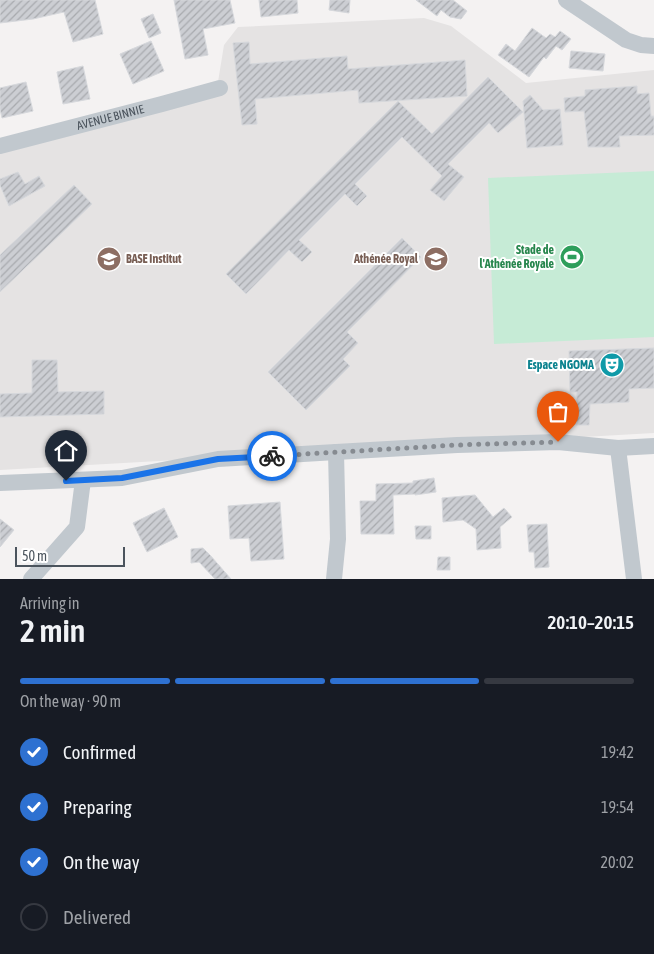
<!DOCTYPE html>
<meta charset="utf-8">
<style>
:root{--surface:#171b24;--page:#20242c;--text:#f1f3f6;--muted:#9ea1a6;--line:#363941;--accent:#2e71d1}
body{margin:0;font-family:"Asap Condensed",sans-serif;background:var(--page);color:var(--text);height:100vh;display:flex;flex-direction:column;font-size:19px;white-space:nowrap}
*{box-sizing:border-box;margin:0}
p{font-size:16px;color:var(--muted)}
.icon{flex:none;width:28px;height:28px;fill:none;stroke:currentColor;stroke-width:2;stroke-linecap:round;stroke-linejoin:round}
.map{position:relative;height:579px;overflow:hidden}
.side{display:flex;flex-direction:column;background:var(--surface);flex:1}
.side>*{flex:none}
.scale{position:absolute;left:15px;bottom:12px;width:110px;box-sizing:border-box;padding-left:5px;border:2px solid #4b545d;border-top:0;font-size:14px;line-height:18px;white-space:nowrap;color:#4b545d;-webkit-text-stroke:4px #fff;paint-order:stroke}
.pin{position:absolute;display:grid;place-items:center;width:42px;height:42px;color:#fff;margin:-51px -21px;border-radius:50% 50% 50% 0;rotate:-45deg;box-shadow:0 0 5px #0007}
.pin .icon{rotate:45deg}
.courier{position:absolute;display:grid;place-items:center;width:50px;height:50px;margin:-25px;border:4px solid #1a73e8;border-radius:50%;background:#fff;color:#222;box-shadow:0 1px 6px #0007}
.headline em{font-style:normal;font-weight:600}
.headline div{display:flex;flex-direction:column-reverse}
.headline{display:flex;align-items:center;justify-content:space-between;height:85px;padding:0 20px}
h1{font-size:32px;font-weight:600;line-height:38px}
.bar{display:grid;grid-template-columns:repeat(4,1fr);gap:8px 5px;align-content:center;height:60px;padding:0 20px}
.bar i{height:6px;border-radius:4px;background:var(--line)}
.bar .active{background:var(--accent)}
.bar p{grid-column:span 4}
ol{padding:0 20px;list-style:none}
li{display:flex;align-items:center;gap:15px;height:55px}
li p{margin-inline-start:auto}
li .icon{padding:5px;border-radius:50%;background:var(--accent);color:#fff;stroke-width:4}
li:last-child{color:var(--muted)}
li i{width:28px;height:28px;border:2px solid var(--line);border-radius:50%}
.map>svg:first-child{display:block}
</style>
<div class="map">
<svg width="654" height="579" viewBox="0 0 654 579">
<defs>
<pattern id="building-hatch" width="6" height="6" patternUnits="userSpaceOnUse" patternTransform="scale(1.25)"><rect width="6" height="6" fill="#ccced3"/><path d="M-1 1l2-2M0 6l6-6M5 7l2-2" fill="none" stroke="#a8aaae"/></pattern>
</defs>
<rect width="100%" height="100%" fill="#f4f2f2"/>
<!-- education -->
<path fill="#e5e3e3" d="M424,18l27,8 75,57 128,-13v363l-654,37v-323l217,-59 7,-43 14,-18z"/>
<!-- garden -->
<path fill="#c6ebd6" d="M654,171v166l-160,7 -6,-166z"/>
<!-- building -->
<path fill="url(#building-hatch)" stroke="#d6d8dc" d="M0,0h95l8,34 -30,8 -9,-30 -31,7 -33,4z
M174,0h56l5,23 -32,6 5,26 -23,4z
M259,0h38l1,13 -37,4z
M330,0h20l-1,13 -20,-3z
M416,0h37l14,11 -6,8 -11,-2 -9,-7 -4,6z
M153,14l8,19 -12,5 -8,-19z
M532,28l14,10 4,-4 5,3 5,-6 11,8 -9,11 -6,-4 -10,13 -2,-2 -15,20 -31,-22 8,-11 9,7z
M151,41l13,30 -31,13 -13,-30z
M249,42l1,22 97,-8 1,13 117,-9 2,36 -108,7 -1,-13 -103,9 2,25 -15,1 -9,-82z
M571,51l34,3 -2,17 -34,-3z
M83,66l7,33 -27,5 -6,-32z
M488,77l35,35 -25,21 -9,-10 -41,41 16,13 -20,24 -14,-11 12,-14 -40,-39 -47,47 12,12 -10,10 -12,-12 -46,46 13,12 -10,10 -13,-12 -43,44 -20,-20 172,-173 34,33z
M26,82l7,29 -31,7 -2,-9v-21z
M637,86v8l12,-1 2,23h3v19l-35,1 1,11h-32l-4,-36 -19,1 -1,-14 21,-2v-6z
M530,95l13,15 17,-1 3,36 -36,3 -4,-47z
M18,172l7,12 14,-8 6,10 -36,20 -9,-21v-6z
M74,185l18,19 -92,88v-37z
M402,238l19,19 -74,75 11,11 -15,16 7,7 -44,44 -38,-38z
M654,348v40l-25,1v13l-39,2 -1,21h-13l1,-33h-7l-1,-41z
M32,360h25l1,32 46,-1v23l-104,3v-23l32,-1z
M434,478l2,14 -21,3v-1l-22,1 1,39h-33l-1,-33h16v-17l37,-1v-2z
M475,495l18,22 11,-9 8,9 -12,10 1,21 -24,2 -1,-21 -13,-9 -20,2 -1,-24z
M280,502l4,57 -33,2 -2,-23 -19,1 -2,-33z
M164,508l14,29 -31,15 -14,-29z
M0,519l14,11 -14,17z
M547,524l2,43 -14,1 -1,-16h-5l-2,-27z
M415,526h16v13h-15z
M203,548l7,7 21,24h-16l-16,-17 -8,1v-14z
M438,557h12v13h-13z"/>
<g fill="none" stroke-linecap="round" stroke-linejoin="round">
<!-- minor -->
<g stroke="#c1c8ce" stroke-width="16">
<path d="M566,0l60,40 15,5 13,1"/>
<path id="s1" d="M0,146l162,-42 58,-16"/>
<path d="M618,448l16,131"/>
<path d="M0,483l122,-5 96,-19 118,-7 121,-7 101,-3 60,6 36,-2"/>
<path d="M31,579l46,-52 6,-47"/>
<path d="M334,579l4,-40 -2,-87"/>
</g>
</g>
<g fill="none" stroke-linecap="round" stroke-linejoin="round">
<!-- done -->
<path stroke="#868b91" stroke-width="5" stroke-dasharray="0 9" d="M272,456l185,-11 101,-3"/>
<!-- route -->
<path stroke="#1a73e8" stroke-width="6" d="M66,481l56,-3 96,-19 54,-3"/>
</g>
<!-- icons -->
<defs>
<symbol id="stadium-disc" viewBox="-11 -11 22 22"><circle r="9.5" fill="#2e9e5b" stroke="#fff"/><path d="M0-5a6.5 5 0 1 0 0 10a6.5 5 0 1 0 0-10ZM-3.5-1.8h7v3.6h-7Z" fill="#fff"/></symbol>
<symbol id="school-disc" viewBox="-11 -11 22 22"><circle r="9.5" fill="#8d6e63" stroke="#fff"/><path d="M0-5L7-2L0 1L-7-2ZM-4 1L0 2.5L4 1V4Q0 6-4 4Z" fill="#fff"/></symbol>
<symbol id="theatre-disc" viewBox="-11 -11 22 22"><circle r="9.5" fill="#0f9aa8" stroke="#fff"/><path d="M-5-5.5Q0-4 5-5.5V0Q5 5 0 6Q-5 5-5 0ZM-3.3-2.5H-1v1.5H-3.3ZM1-2.5H3.3v1.5H1ZM-2.8 1Q0 5.5 2.8 1Z" fill="#fff"/></symbol>
</defs>
<g fill-rule="evenodd">
<use href="#stadium-disc" x="558" y="243" width="28" height="28"/>
<use href="#school-disc" x="95" y="245" width="28" height="28"/>
<use href="#school-disc" x="422" y="245" width="28" height="28"/>
<use href="#theatre-disc" x="598" y="351" width="28" height="28"/>
</g>
<g text-anchor="middle" dominant-baseline="central" stroke-width="4" stroke-linejoin="round" paint-order="stroke">
<!-- street labels -->
<g font-size="12" fill="#4b545d" stroke="#fff">
<text stroke="none"><textPath href="#s1" startOffset="114">AVENUE BINNIE</textPath></text>
</g>
<!-- leisure labels -->
<g font-size="12" font-weight="bold" fill="#27864d" stroke="#fff" text-anchor="end">
<text x="554" y="250">Stade de<tspan x="554" dy="14">l'Athénée Royale</tspan></text>
</g>
<!-- education labels -->
<g font-size="12" font-weight="bold" fill="#785e54" stroke="#fff" text-anchor="start">
<text x="126" y="259">BASE Institut</text>
<text x="418" y="259" text-anchor="end">Athénée Royal</text>
</g>
<!-- culture labels -->
<g font-size="12" font-weight="bold" fill="#0d838f" stroke="#fff" text-anchor="end">
<text x="594" y="365">Espace NGOMA</text>
</g>
</g>
</svg>
<div class="scale">50 m</div>
<div class="pin" style="left:558px;top:442px;background:#ea580c"><svg class="icon" aria-label="bag" viewBox="0 0 24 24"><path d="M5 8h14l-1 12H6zM9 8a3 3 0 0 1 6 0"/></svg></div>
<div class="pin" style="left:66px;top:481px;background:#1f2937"><svg class="icon" aria-label="home" viewBox="0 0 24 24"><path d="M3 11l9-7 9 7M6 9v11h12V9"/></svg></div>
<div class="courier" style="left:272px;top:456px"><svg class="icon" aria-label="bike" viewBox="0 0 24 24"><circle cx="6" cy="16" r="4"/><circle cx="18" cy="16" r="4"/><path d="M6 16l4-8h5l3 8M10 8l3 8H6M13 5h3"/></svg></div>
</div>
<section class="side">
<div class="headline"><div><h1>2 min</h1><p>Arriving in</p></div><em>20:10–20:15</em></div>
<div class="bar"><i class="active"></i><i class="active"></i><i class="active"></i><i></i><p>On the way · 90 m</p></div>
<ol>
<li><svg class="icon" aria-label="check" viewBox="0 0 24 24"><path d="M5 12l5 5 9-10"/></svg>Confirmed<p>19:42</p></li>
<li><svg class="icon" aria-label="check" viewBox="0 0 24 24"><path d="M5 12l5 5 9-10"/></svg>Preparing<p>19:54</p></li>
<li><svg class="icon" aria-label="check" viewBox="0 0 24 24"><path d="M5 12l5 5 9-10"/></svg>On the way<p>20:02</p></li>
<li><i></i>Delivered</li>
</ol>
</section>
